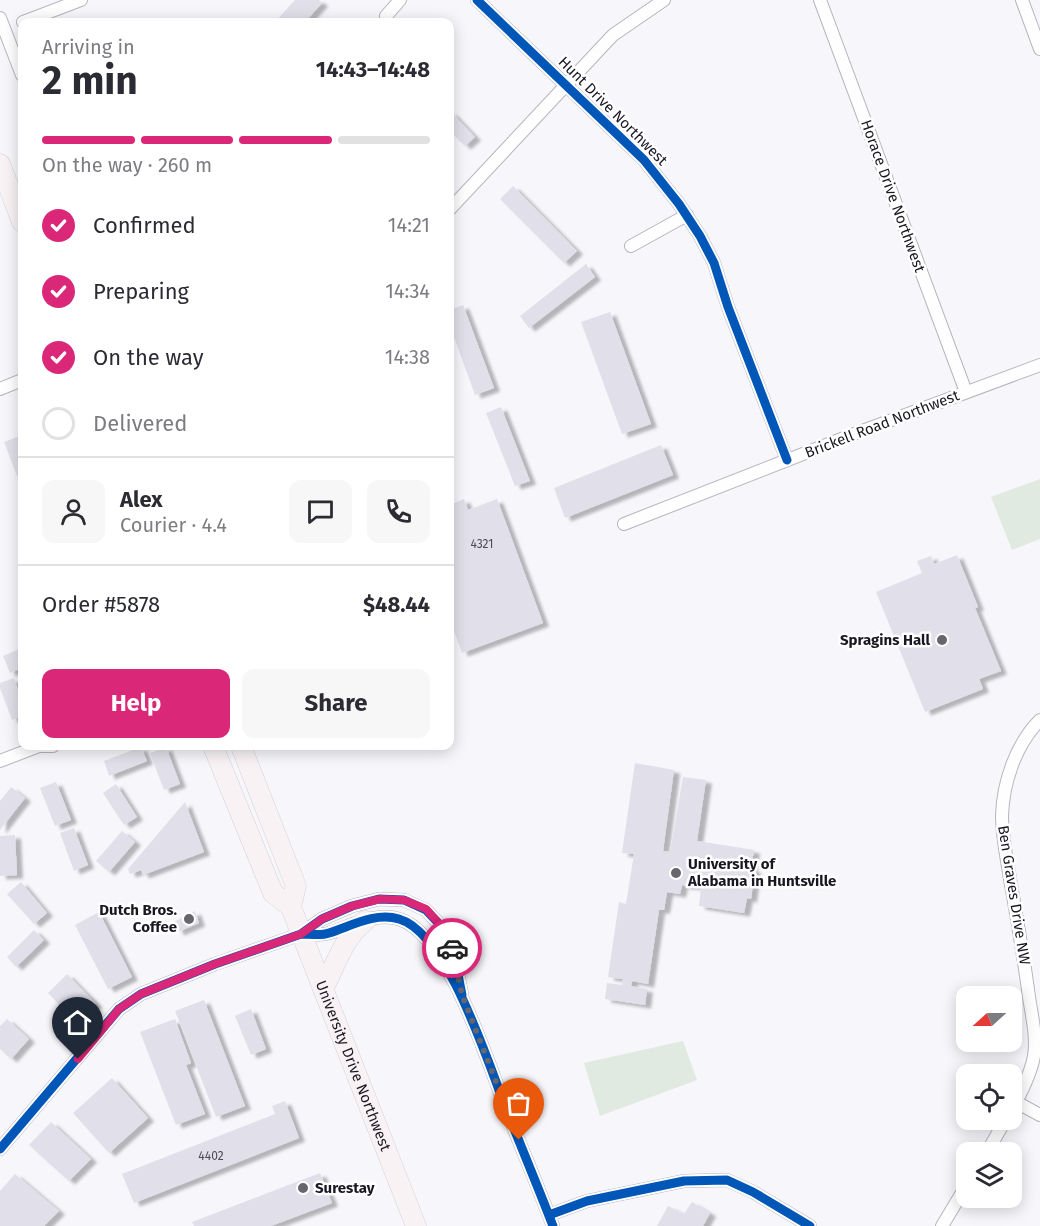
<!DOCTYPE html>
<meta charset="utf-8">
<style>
:root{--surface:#fff;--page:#f7f7f7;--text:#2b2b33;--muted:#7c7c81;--line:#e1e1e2;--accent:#db2777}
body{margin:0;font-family:"Fira Sans",sans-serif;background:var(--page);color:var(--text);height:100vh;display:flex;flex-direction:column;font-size:22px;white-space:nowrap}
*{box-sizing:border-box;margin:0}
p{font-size:20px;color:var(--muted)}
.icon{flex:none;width:33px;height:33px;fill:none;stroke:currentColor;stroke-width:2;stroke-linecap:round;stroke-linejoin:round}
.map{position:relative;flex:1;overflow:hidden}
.side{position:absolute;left:18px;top:18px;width:436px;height:732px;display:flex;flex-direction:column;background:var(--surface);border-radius:12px;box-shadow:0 3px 15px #0003}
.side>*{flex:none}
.needle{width:39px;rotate:249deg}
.fabs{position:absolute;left:956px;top:986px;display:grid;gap:12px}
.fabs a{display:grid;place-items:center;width:66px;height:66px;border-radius:12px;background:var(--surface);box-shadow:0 3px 15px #0003;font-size:30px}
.pin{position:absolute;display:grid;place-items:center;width:51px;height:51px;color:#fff;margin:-62px -26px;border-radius:50% 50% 50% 0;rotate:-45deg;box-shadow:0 0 6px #0007}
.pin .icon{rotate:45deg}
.courier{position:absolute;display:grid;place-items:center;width:60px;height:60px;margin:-30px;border:4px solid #db2777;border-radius:50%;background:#fff;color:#222;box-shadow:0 2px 8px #0007}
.summary em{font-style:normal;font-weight:700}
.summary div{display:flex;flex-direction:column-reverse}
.summary{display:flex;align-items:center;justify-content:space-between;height:102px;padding:0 24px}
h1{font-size:39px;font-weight:700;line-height:45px}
.bar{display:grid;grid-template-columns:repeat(4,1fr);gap:9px 6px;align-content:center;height:72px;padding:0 24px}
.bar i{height:8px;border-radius:4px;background:var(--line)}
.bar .selected{background:var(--accent)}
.bar p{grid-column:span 4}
.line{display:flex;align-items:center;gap:15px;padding:0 24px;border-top:2px solid var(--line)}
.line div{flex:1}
.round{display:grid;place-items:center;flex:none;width:63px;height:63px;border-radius:12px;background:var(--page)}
ol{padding:0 24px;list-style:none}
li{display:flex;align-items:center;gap:18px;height:66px}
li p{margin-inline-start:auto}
li .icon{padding:6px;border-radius:50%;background:var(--accent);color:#fff;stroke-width:4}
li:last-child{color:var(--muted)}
li i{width:33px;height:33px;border:3px solid var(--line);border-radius:50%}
.cta{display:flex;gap:12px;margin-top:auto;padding:12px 24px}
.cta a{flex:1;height:69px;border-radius:12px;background:var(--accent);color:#fff;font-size:24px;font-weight:700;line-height:69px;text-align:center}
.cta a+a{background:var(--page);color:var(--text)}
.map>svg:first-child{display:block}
</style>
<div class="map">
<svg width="1040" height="1226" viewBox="0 0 1040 1226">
<defs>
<filter id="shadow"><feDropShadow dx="6" dy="3.5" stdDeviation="1.5" flood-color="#0004"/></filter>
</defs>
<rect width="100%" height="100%" fill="#f7f6fb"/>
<!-- green -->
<path fill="#e0eae0" d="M1040,479v60l-28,11 -21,-53z
M683,1041l14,39 -97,36 -16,-53z"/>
<!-- building -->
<path fill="#e1dfe9" filter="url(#shadow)" d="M295,0h24l3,3 -17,19h-30z
M450,111l25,26 -10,9 -15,-15z
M513,186l64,65 -13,12 -64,-64z
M586,264l9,13 -66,51 -9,-12z
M463,305l31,83 -19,7 -25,-69v-16z
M610,312l41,112 -29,10 -41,-112z
M501,407l29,74 -15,5 -29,-73z
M22,435v39l-5,2 -13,-34z
M661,445l12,30 -108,43 -11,-30z
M464,499l4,11 29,-11 46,124 -81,30 -12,-33v-115z
M957,555l21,52 -3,1 26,63 -22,8 4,10 -58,23 -49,-120 46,-19 -5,-12 14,-5 3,8z
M22,648v20l-12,5 -7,-17z
M14,678l8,23v15l-10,4 -12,-32v-5z
M141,747l6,14 -38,15 -5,-15z
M166,747l14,37 -16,6 -14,-37z
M635,763l39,7 -11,81 7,1 13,-75 23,3 -9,61 57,9 -3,19h4l-4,30 -4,-1 -3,15 -45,-7 2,-19 -19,-2 -2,9 -13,-2 -3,18h-5l-11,74 -16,-3 -1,5 16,3 -2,16 -40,-6 2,-16 15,2 1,-6 -15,-2 11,-75 7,2 8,-50 -12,-1z
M56,782l15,38 -16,6 -15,-38z
M116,784l21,33 -13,8 -21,-32z
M11,787l14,11 -25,32v-29z
M185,802l19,50 -61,23 -2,-5 -11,4 -2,-5z
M74,828l14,37 -14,6 -14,-38z
M122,831l13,11 -26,30 -13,-11z
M15,835l2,40 -17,1v-40z
M21,882l26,31 -13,11 -27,-30z
M195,911l4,12 -21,9 -4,-10z
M99,912l33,65 -24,12 -33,-64z
M34,930l10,10 -28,27 -9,-10z
M67,974l29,30 -19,19 -29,-30z
M204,1000l41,106 -29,11 -41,-106z
M251,1009l15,40 -15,6 -16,-39z
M7,1019l22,20 -18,20 -11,-10v-23z
M175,1019l16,44 -5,2 19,49 -29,11 -36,-93z
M112,1078l36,40 -39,35 -36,-40z
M285,1101l14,37 -165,65 -12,-29 153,-60 -3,-8z
M51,1122l40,37 -22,22 -40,-36z
M320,1173l12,30 -61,23h-77l-2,-4z
M15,1174l44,37 -15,15h-44v-35z
M692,1202l18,11 -7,13h-46l11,-20 16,8z"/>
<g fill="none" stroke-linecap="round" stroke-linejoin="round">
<defs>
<path id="minor" d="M477,0l167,160 35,44 21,32 14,27 14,44 59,153
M820,0l146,392
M1022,0l18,49
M386,16l14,-16
M0,18l22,57
M23,22l58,-22
M450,209l163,-174 51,-35
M631,246l56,-31
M0,389l22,-9
M624,524l230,-90 186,-69
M0,761l39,-15h14
M301,934c9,0 20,2 28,-1 22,-7 46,-21 70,-14 49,14 90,147 108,192 15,38 31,76 46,115
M1016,1102l24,13
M1011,1111c9,-16 20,-37 23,-55 3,-19 -2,-39 -5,-59 -5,-39 -12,-78 -19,-118 -3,-20 -8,-42 -8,-63 1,-34 14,-72 38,-96
M0,1149l119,-140 22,-15 74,-30 86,-30 21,-15 30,-13 27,-7 25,1 22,10 17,18 10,21 9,46
M987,1152l19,-33
M549,1215l38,-14 97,-20 43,-1 26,12 57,34
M942,1226l24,-40"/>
<g id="trunk">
<path d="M0,164l22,58"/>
<path id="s1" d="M213,746l60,147 18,14 125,319"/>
<path d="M241,746l55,140 -5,21"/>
<path d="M323,989c13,-24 20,-51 42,-68"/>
</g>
</defs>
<!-- minor casing -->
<use href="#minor" stroke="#b7b5bd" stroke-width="14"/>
<!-- trunk casing -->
<use href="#trunk" stroke="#d2d2d6" stroke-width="21"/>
<!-- minor -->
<use href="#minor" stroke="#fefefe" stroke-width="12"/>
<!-- trunk -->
<use href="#trunk" stroke="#f8f2f4" stroke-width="20"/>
<defs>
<path id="cycleway" d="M477,0l167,160 35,44 21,32 14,27 14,44 59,153
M301,934c9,0 20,2 28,-1 22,-7 46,-21 70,-14 49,14 90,147 108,192 15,38 31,76 46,115
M0,1149l119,-140 22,-15 74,-30 86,-30 21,-15 30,-13 27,-7 25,1 22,10 17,18 10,21 9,46
M549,1215l38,-14 97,-20 43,-1 26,12 57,34"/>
</defs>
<!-- cycleway casing -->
<use href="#cycleway" stroke="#fff" stroke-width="13"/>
<!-- cycleway -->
<use href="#cycleway" stroke="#0057b8" stroke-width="9"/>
</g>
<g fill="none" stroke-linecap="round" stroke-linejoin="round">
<!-- done -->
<path stroke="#67656e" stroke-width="6" stroke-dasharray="0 10.8" d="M452,948l10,47 57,145"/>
<!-- route -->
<path stroke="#db2777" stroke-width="8" d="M78,1059l41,-50 22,-15 74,-30 86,-30 21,-15 30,-13 28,-7 24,1 22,9 17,19 9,20"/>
</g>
<!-- markers -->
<g fill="#67656e" stroke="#fff" stroke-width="2">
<circle cx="942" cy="640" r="6"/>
<circle cx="676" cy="873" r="6"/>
<circle cx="189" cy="919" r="6"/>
<circle cx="303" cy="1188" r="6"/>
</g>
<g text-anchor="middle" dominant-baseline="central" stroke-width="5" stroke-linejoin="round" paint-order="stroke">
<!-- number labels -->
<g font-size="12" fill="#4d4b56">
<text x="482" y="544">4321</text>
<text x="211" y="1156">4402</text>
</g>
<!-- street labels -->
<g font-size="15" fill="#191722" stroke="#fff">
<text transform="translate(613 111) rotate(45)">Hunt Drive Northwest</text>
<text transform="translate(893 196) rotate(70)">Horace Drive Northwest</text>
<text transform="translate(882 424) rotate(-21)">Brickell Road Northwest</text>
<text transform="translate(1014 895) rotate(81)">Ben Graves Drive NW</text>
<text stroke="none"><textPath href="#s1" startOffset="352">University Drive Northwest</textPath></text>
</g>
<!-- poi labels -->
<g font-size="15" font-weight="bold" fill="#191722" stroke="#fff" text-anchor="end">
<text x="930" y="640">Spragins Hall</text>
<text x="688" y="864" text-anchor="start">University of<tspan x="688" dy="17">Alabama in Huntsville</tspan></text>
<text x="177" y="910">Dutch Bros.<tspan x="177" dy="17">Coffee</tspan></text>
<text x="315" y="1188" text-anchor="start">Surestay</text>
</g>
</g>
</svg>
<div class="fabs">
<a><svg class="needle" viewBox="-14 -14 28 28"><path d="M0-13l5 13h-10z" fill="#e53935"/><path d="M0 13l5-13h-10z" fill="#7c7c81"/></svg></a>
<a><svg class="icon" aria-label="locate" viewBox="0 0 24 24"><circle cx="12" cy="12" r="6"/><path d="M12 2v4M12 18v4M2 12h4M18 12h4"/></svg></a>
<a><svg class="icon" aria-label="layers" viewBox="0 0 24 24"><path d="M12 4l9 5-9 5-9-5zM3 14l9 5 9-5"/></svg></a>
</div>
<div class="pin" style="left:519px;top:1140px;background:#ea580c"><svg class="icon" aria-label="bag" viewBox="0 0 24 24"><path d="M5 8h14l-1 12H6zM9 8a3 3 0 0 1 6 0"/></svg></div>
<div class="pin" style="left:78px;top:1059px;background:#1f2937"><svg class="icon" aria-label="home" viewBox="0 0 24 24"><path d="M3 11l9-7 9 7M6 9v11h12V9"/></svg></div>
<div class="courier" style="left:452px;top:948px"><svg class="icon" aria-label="car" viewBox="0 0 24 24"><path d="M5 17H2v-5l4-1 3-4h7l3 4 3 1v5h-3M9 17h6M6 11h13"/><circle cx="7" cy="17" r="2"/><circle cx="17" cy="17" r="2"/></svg></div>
<section class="side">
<div class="summary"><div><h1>2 min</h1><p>Arriving in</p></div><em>14:43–14:48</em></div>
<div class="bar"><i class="selected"></i><i class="selected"></i><i class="selected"></i><i></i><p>On the way · 260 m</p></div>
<ol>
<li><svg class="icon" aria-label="check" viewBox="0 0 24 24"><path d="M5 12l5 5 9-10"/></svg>Confirmed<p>14:21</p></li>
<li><svg class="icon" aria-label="check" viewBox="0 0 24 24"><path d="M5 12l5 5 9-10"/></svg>Preparing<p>14:34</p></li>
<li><svg class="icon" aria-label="check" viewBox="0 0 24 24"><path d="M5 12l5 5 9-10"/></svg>On the way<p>14:38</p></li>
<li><i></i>Delivered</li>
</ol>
<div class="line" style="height:108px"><a class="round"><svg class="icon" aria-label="person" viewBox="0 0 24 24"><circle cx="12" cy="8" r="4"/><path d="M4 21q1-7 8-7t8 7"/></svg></a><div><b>Alex</b><p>Courier · 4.4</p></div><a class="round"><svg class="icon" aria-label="chat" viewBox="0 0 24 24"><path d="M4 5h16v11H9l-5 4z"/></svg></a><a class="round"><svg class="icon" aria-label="phone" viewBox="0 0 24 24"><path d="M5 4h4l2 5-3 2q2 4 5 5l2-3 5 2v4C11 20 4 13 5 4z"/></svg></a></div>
<div class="line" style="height:78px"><div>Order #5878</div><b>$48.44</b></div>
<div class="cta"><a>Help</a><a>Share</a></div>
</section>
</div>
